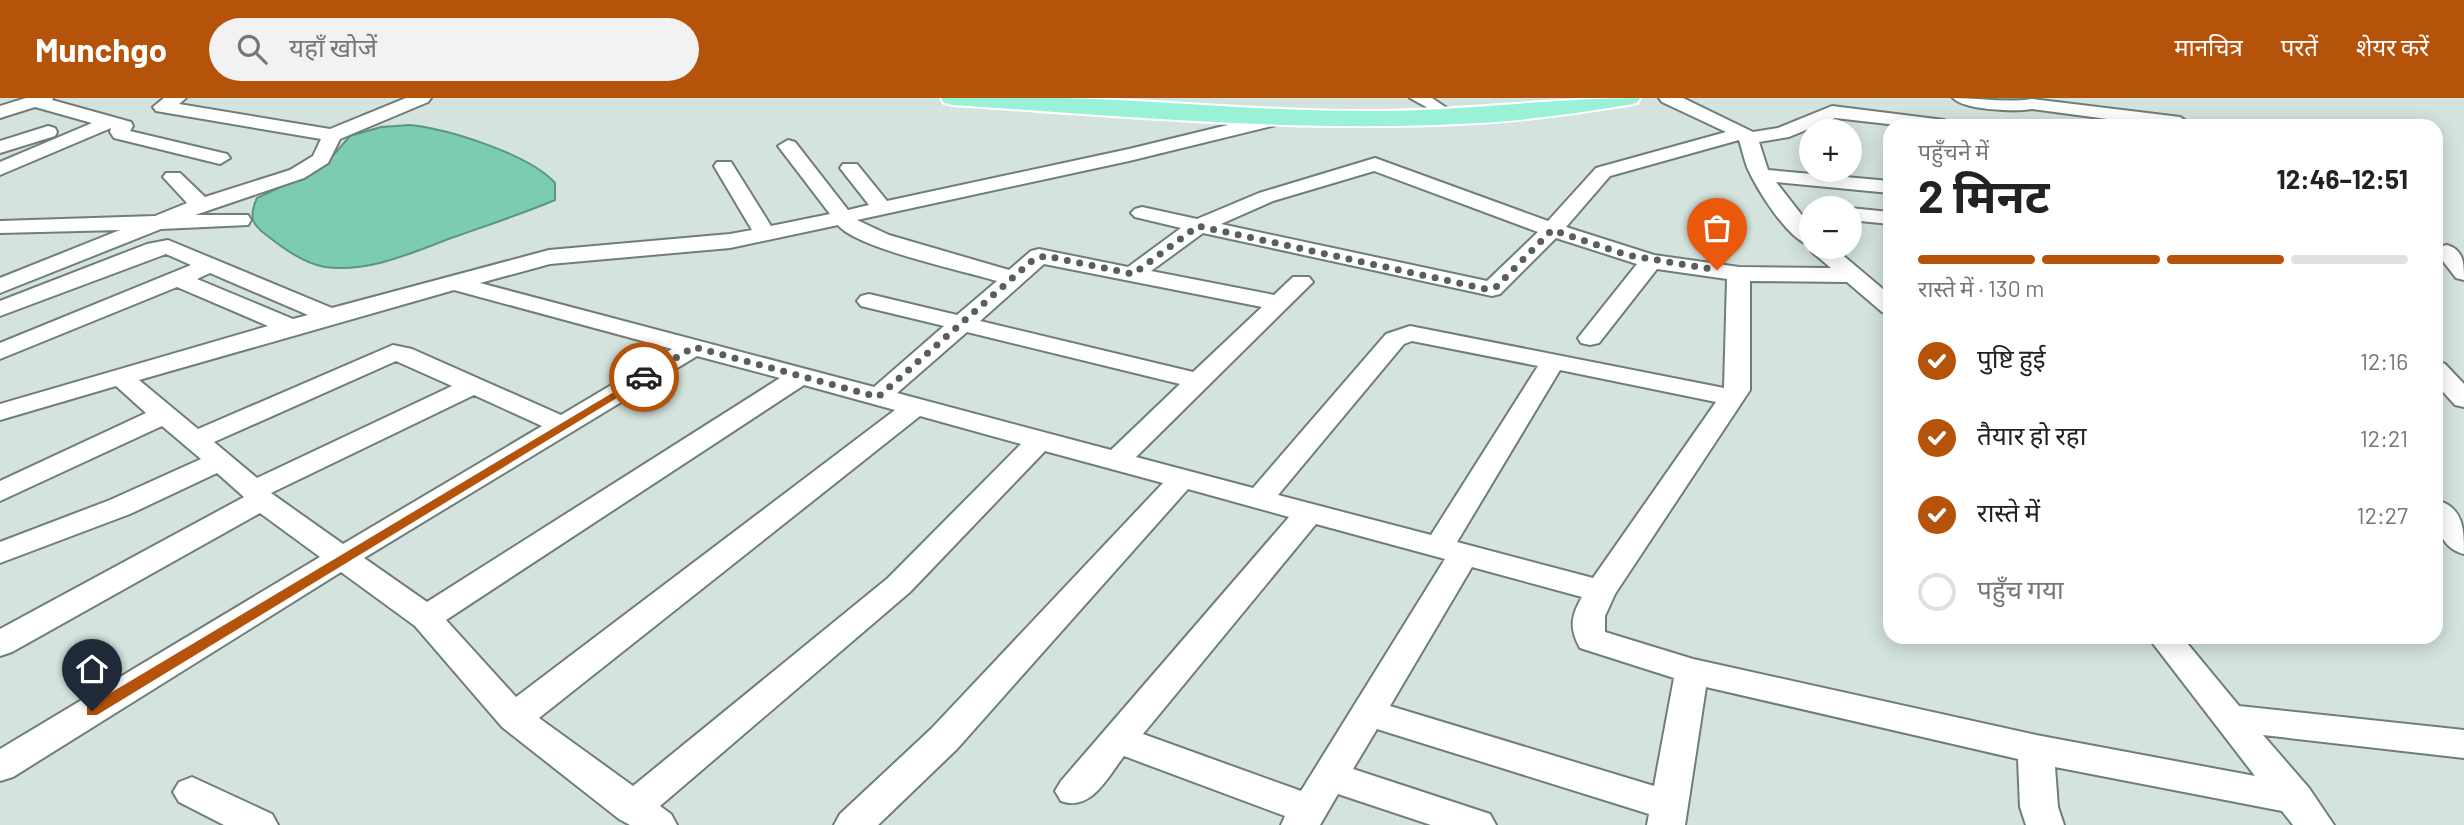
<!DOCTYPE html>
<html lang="hi">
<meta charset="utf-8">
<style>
:root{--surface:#fff;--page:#f2f2f2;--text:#222;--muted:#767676;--line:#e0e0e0;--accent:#b45309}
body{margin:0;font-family:Barlow,"Noto Sans Devanagari",sans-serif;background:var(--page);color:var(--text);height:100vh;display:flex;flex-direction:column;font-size:26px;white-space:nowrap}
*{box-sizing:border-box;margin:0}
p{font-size:23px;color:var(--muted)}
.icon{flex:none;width:38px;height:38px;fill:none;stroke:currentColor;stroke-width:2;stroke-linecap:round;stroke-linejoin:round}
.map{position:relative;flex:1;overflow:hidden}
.details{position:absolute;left:1883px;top:21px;width:560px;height:525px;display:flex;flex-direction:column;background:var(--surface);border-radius:21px;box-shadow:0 4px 18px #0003}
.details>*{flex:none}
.buttons{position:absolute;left:1799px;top:21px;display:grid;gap:14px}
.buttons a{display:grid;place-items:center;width:63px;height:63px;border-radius:50%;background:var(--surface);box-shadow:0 4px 18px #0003;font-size:35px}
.pin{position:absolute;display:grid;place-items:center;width:60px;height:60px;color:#fff;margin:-72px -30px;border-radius:50% 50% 50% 0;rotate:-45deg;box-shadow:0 0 7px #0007}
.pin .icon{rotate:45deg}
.courier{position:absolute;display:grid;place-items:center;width:70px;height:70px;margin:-35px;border:5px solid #b45309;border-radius:50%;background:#fff;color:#222;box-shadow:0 2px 9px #0007}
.head em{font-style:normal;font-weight:700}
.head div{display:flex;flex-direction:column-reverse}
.head{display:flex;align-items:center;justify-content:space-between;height:119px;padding:0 35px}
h1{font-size:46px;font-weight:700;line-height:52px}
.bar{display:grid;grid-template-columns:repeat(4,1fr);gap:10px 7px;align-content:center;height:84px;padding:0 35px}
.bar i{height:9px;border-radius:5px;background:var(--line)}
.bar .on{background:var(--accent)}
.bar p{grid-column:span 4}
ol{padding:0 35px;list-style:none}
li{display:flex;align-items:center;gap:21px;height:77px}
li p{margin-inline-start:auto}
li .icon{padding:7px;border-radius:50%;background:var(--accent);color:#fff;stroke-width:4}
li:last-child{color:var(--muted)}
li i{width:38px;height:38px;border:4px solid var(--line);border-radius:50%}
header{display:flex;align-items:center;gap:42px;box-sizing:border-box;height:98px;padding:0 35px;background:var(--accent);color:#fff}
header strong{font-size:33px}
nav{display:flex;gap:38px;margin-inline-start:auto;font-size:24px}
.search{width:490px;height:63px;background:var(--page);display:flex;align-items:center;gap:18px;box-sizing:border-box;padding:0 24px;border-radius:38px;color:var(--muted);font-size:26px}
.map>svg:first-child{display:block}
</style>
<header>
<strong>Munchgo</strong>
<div class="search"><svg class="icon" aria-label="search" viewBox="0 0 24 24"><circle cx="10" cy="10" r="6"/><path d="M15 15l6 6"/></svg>यहाँ खोजें</div>
<nav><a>मानचित्र</a><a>परतें</a><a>शेयर करें</a></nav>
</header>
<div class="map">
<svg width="2464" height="727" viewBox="0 0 2464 727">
<rect width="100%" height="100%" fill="#d4e3dd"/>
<!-- water -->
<path fill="#7bccb0" stroke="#5c9682" stroke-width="2" d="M410,27c38,4 119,29 145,58v17c-33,14 -67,25 -101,37 -41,15 -84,36 -129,30 -19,-3 -41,-18 -56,-30 -17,-12 -21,-19 -12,-39l66,-31 27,-31 31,-9z"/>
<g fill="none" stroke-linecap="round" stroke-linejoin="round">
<defs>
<path id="street" d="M26,0h27l-1,2 79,22 2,4 -3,5 97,23 3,4 -10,6 -106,-26 -4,-6 1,-4 -111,47v-13l92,-39 -57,-16 -35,11v-12z
M164,0h22l-7,6 151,25 76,-31h25l-3,4 -88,37 -12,24 -24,15 -109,37h53l3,5 -3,5 -87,4 -161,64v-15l120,-48 -120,3v-12l155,-5 32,-13 -24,-26 3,-4h14l25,24 85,-27 23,-14 8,-17 -165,-28 -3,-4z
M1410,0h22l16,11 -9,5z
M1659,0h24l70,34 25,-4 54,-22 112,14 9,6h-47l-71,-8 -46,19 -30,5 9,28 122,11v12l-114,-11 35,45v20h22l57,48v19l-8,-2 -35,-30 -97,-1v109l-135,204 -10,22v16l88,27 343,76 219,41 -107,-139h34l57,69 225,24v28l-201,-23 46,53 25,37h-41l-11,-14 -227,-44 3,40 6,18h-38l-6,-18 -2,-48 -312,-72 -21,138h-38l2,-11 -272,-85 -24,40 137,45 6,11h-65l-93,-31 -18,31h-39l4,-9 -161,-60c-17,22 -33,56 -63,45l-6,-10 6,-10 228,-264 -101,-28 -231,260 -79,76h-44l6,-11 91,-85 232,-246 -118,-32 -135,141 -250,214 11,8 6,11h-47l-11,-6 -117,-92 -87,-101 -74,-54 -328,205 -13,4v-32l320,-192 -60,-44 -248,139 -12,4v-27l244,-132 -27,-24 -87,41 -130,49v-21l110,-42 91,-41 -39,-33 -162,75v-20l146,-68 -30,-27 -116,34v-16l268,-78 -91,-39 -177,72v-16l191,-78 -25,-11 -166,62v-15l147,-57 21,-4 164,68 217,-58 181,-16 22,-4 -38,-64 3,-4h14l40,64 59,-12 -52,-68 10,-6 7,2 53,68 21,-5 -29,-37 3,-4h14l30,37 242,-52 160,-39 7,2 2,4 -2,4 -167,41 -272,59 32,15 120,35 22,-19 8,-2 89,18 53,-39 -46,-11 -4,-4 4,-4 7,-2 55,12 62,-26 116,-35 173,63 48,-53 130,-36 -64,-30zM1739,42c3,9 5,19 8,27 9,21 41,73 63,78l2,7 19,16 -92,-1 -85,-12 -88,-28 44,-51zM1374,73l164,61 -51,49 -266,-57 52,-23zM838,127c18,23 126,46 159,56l-40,34 -88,-21 -8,2 -4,5 4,5 83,20 -70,61 -394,-104 70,-19 180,-16zM1203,135l289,63 8,-2 56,-56 81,26 -59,74 3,5 9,2 9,-2 58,-74 70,10 -3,109 -314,-62 -24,8 -133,154 -117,-31 177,-175 -4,-5h-16l-19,18 -123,-24zM1044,166l218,43 -69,65 -213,-51zM210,175l98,42 -15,4 -96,-40zM454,192l218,59 -111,66 -149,-66 -19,-4 -195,84 -59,-49zM967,234l213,52 -69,66 -214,-57zM1412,243l126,25 -107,169 -153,-40 126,-151zM697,258l83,22 -353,224 -63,-44zM396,263l56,25 -195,92 -43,-36zM1560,272l156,32 -123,176 -136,-36zM804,287l91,25 -379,287 -70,-77zM474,297l68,31 -199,118 -72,-51zM920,318l101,28 -133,134 -255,208 -94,-68zM1316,426l129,35 -144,232 -158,-57zM1472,469l110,30c-11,19 -13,31 -2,51l94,30 -20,108 -264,-80z
M1953,0c26,0 54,5 79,1l148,18 9,6 -2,3h-27l-128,-17c-17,3 -68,1 -79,-11z
M48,28l7,2 2,4 -2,4 -55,17v-12z
M1848,110h2l40,4v12l-40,-4v-12z
M2447,147c17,5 17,19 17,35l-8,-2 -20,-26 3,-5z
M2436,263l9,3 19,20v23l-9,-2 -19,-21z
M2436,402c28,7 28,30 28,54 -26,-7 -28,-31 -28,-54z
M192,679l80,37 6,11h-54l-45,-23 -6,-10 6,-10z"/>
<path id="primary" d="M941,0c42,0 85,0 127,0 103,3 205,14 308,13 88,0 176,-13 264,-13l-3,5 -9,2c-56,9 -112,17 -169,19 -169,8 -338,-8 -506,-19l-9,-2z"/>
</defs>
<!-- street casing -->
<use href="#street" stroke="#707d78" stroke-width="4"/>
<!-- primary casing -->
<use href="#primary" stroke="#fff" stroke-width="4"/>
<!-- street -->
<use href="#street" fill="#fff" fill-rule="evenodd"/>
<!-- primary -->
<use href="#primary" fill="#99f2d7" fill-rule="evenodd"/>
</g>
<!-- route -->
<path fill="#b45309" d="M644,276l5,3 -1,2 -551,336h-10v-8z"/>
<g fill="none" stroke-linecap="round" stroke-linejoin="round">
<!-- done -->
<path stroke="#575f5c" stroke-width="7" stroke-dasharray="0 12.6" d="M644,279l50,-30 184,50 156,-138 12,-3 87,18 65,-48 288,63 10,-2 56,-57 75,25 90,15"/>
</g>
</svg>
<div class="buttons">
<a>+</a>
<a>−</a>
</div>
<div class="pin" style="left:1717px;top:172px;background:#ea580c"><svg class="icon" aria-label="bag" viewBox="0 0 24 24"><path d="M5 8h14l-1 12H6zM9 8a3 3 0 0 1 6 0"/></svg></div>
<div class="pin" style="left:92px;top:613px;background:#1f2937"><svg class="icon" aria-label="home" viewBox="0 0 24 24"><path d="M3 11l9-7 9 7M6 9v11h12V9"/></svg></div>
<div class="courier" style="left:644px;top:279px"><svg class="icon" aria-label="car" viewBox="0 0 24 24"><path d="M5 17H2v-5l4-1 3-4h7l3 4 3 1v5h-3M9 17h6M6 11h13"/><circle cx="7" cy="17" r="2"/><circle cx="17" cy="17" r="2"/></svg></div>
<section class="details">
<div class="head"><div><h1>2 मिनट</h1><p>पहुँचने में</p></div><em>12:46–12:51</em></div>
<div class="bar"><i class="on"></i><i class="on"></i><i class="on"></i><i></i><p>रास्ते में · 130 m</p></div>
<ol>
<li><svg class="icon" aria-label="check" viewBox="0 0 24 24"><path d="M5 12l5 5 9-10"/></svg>पुष्टि हुई<p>12:16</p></li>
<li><svg class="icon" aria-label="check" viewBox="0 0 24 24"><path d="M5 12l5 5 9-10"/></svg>तैयार हो रहा<p>12:21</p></li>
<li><svg class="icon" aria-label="check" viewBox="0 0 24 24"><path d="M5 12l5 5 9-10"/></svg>रास्ते में<p>12:27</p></li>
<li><i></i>पहुँच गया</li>
</ol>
</section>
</div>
